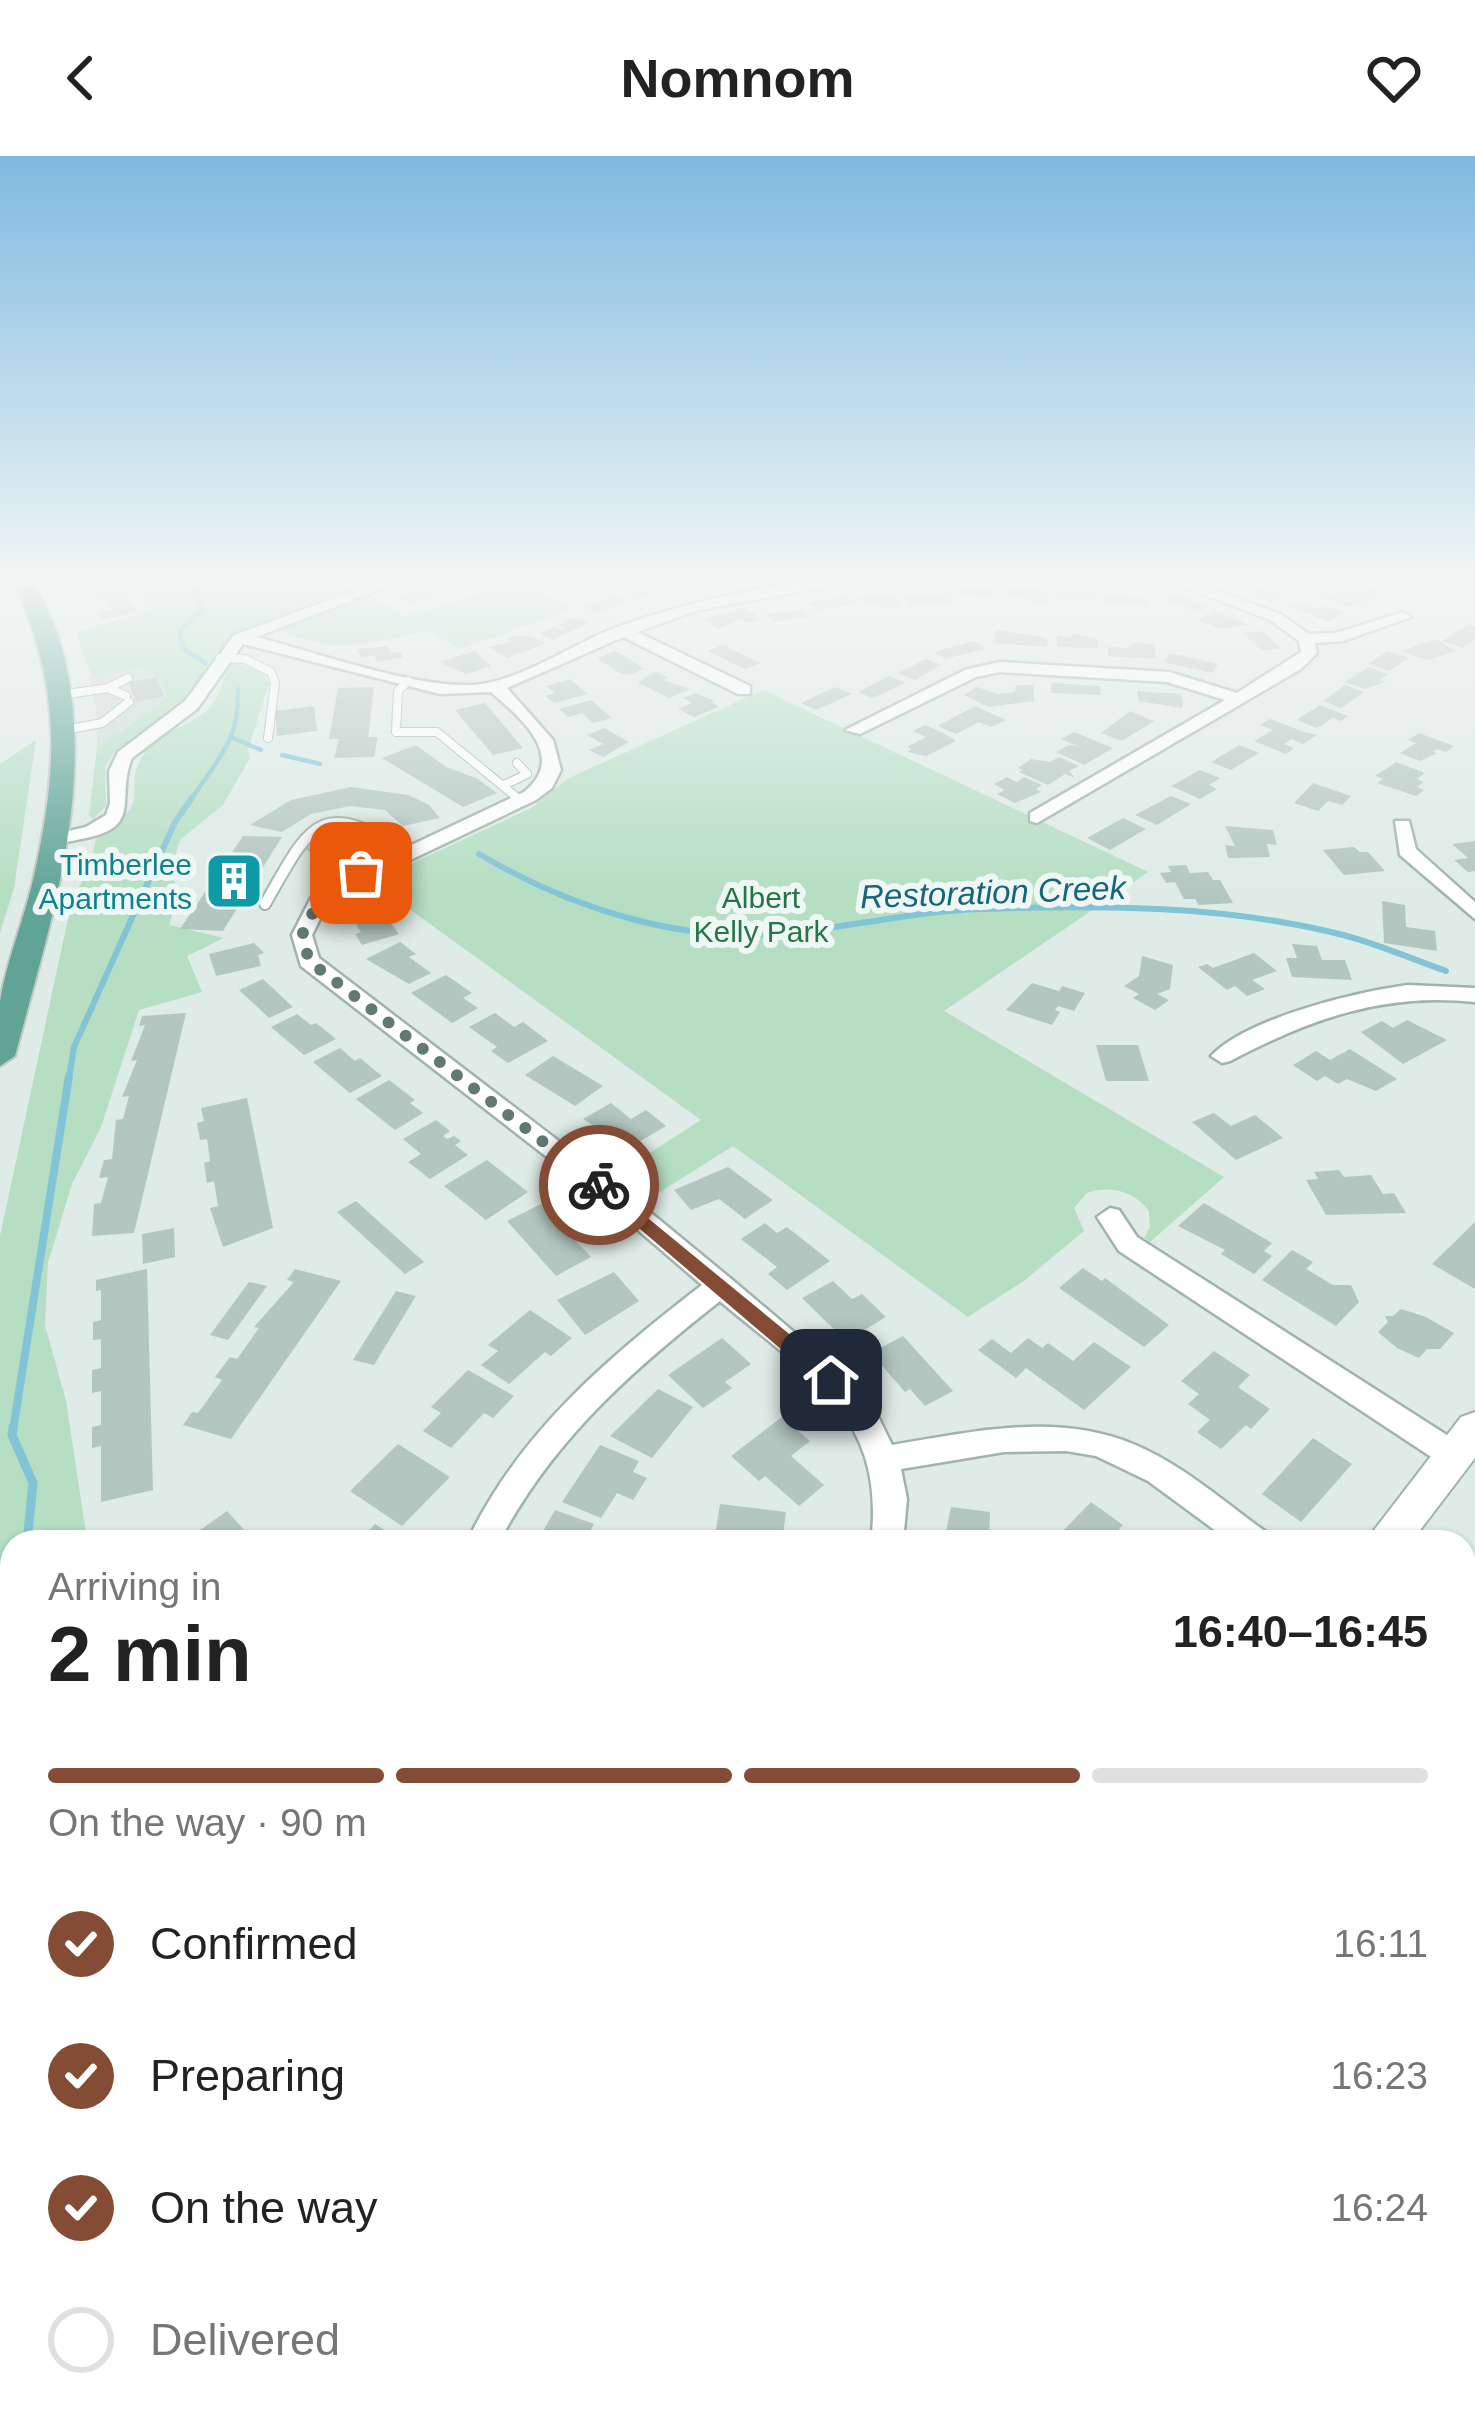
<!DOCTYPE html>
<meta charset="utf-8">
<style>
:root{--surface:#fff;--page:#f2f2f2;--text:#222;--muted:#767676;--line:#e0e0e0;--accent:#844c34}
body{margin:0;font-family:Arial,sans-serif;background:var(--page);color:var(--text);height:100vh;display:flex;flex-direction:column;font-size:45px;white-space:nowrap}
*{box-sizing:border-box;margin:0}
p{font-size:39px;color:var(--muted)}
.icon{flex:none;width:66px;height:66px;fill:none;stroke:currentColor;stroke-width:2;stroke-linecap:round;stroke-linejoin:round}
.map{position:relative;flex:1;overflow:hidden}
.sheet{position:absolute;left:0px;top:1374px;width:1476px;height:900px;display:flex;flex-direction:column;background:var(--surface);border-radius:36px 36px 0 0;box-shadow:0 3px 9px #0004}
.sheet>*{flex:none}
.pin{position:absolute;display:grid;place-items:center;width:102px;height:102px;color:#fff;margin:-51px;border-radius:24px;box-shadow:0 6px 18px #0006}
.courier{position:absolute;display:grid;place-items:center;width:120px;height:120px;margin:-60px;border:9px solid #844c34;border-radius:50%;background:#fff;color:#222;box-shadow:0 3px 15px #0007}
.head em{font-style:normal;font-weight:600}
.head div{display:flex;flex-direction:column-reverse}
.head{display:flex;align-items:center;justify-content:space-between;height:204px;padding:0 48px}
h1{font-size:78px;font-weight:600;line-height:90px}
.bar{display:grid;grid-template-columns:repeat(4,1fr);gap:18px 12px;align-content:center;height:144px;padding:0 48px}
.bar i{height:15px;border-radius:9px;background:var(--line)}
.bar .active{background:var(--accent)}
.bar p{grid-column:span 4}
ol{padding:0 48px;list-style:none}
li{display:flex;align-items:center;gap:36px;height:132px}
li p{margin-inline-start:auto}
li .icon{padding:12px;border-radius:50%;background:var(--accent);color:#fff;stroke-width:4}
li:last-child{color:var(--muted)}
li i{width:66px;height:66px;border:6px solid var(--line);border-radius:50%}
header{display:flex;justify-content:space-between;align-items:center;height:156px;padding:0 48px;background:var(--surface);font-size:54px;font-weight:600}
.map>svg:first-child{display:block}
</style>
<header><svg class="icon" aria-label="back" viewBox="0 0 24 24"><path d="M15 5l-7 7 7 7"/></svg>Nomnom<svg class="icon" aria-label="heart" viewBox="0 0 24 24"><path d="M12 20l-8-8c-3-5 5-10 8-4 3-6 11-1 8 4z"/></svg></header>
<div class="map">
<svg width="1475" height="2274" viewBox="0 0 1475 2274">
<rect width="100%" height="100%" fill="#deebe6"/>
<!-- built -->
<path fill="#ccdbd5" d="M144,511l17,13 6,18 -70,51 -1,-40 -7,-32z"/>
<!-- green -->
<path fill="#b5dec2" d="M134,423h190l23,12 -114,45 -52,67 -67,49 -9,15 1,39 -13,13 -4,-3 8,-67 70,-51 -6,-18 -17,-13 -52,9 -16,-43 72,-23z
M527,423h67l-51,15 29,15 -113,40 -31,-19c-53,11 -99,29 -147,-2l89,-33 35,22z
M234,506l27,10 8,11 -21,67 2,8 -27,47 -42,34 -13,34 12,17 -11,35 55,13 -37,18 15,36 -63,18 -38,117 -29,57 -24,79 -3,62 21,76 21,139 -75,2v38l-12,4v-348l73,-341 16,-23 7,-34c65,-42 22,-45 48,-84 17,-24 51,-28 69,-50 10,-13 9,-30 21,-42z
M763,534l385,182 -204,139 280,166 -74,65 -6,-4 6,-11 -1,-16c-15,-20 -39,-26 -62,-18l-13,15 10,23 -59,49 -57,37 -235,-171 -89,56 -32,-25 89,-57 -329,-238 159,-74 38,-30z
M36,584l-22,148 -14,45v-169z
M12,1465v797h216l-18,12h-210v-723l8,-2v-83z
M698,2262h229l-14,12h-206z"/>
<g fill="none" stroke-linecap="round" stroke-linejoin="round">
<!-- stream-far4 -->
<path stroke="#81c4d5" stroke-width="4.5" d="M179,423l14,9 9,20 -22,23 3,17 23,15
M233,582l28,12
M282,599l38,9
M190,645c27,-41 50,-61 48,-112"/>
<!-- stream-far3 -->
<path stroke="#81c4d5" stroke-width="6" d="M479,698c93,55 203,90 312,79 64,-7 126,-22 190,-24 120,-4 245,-4 362,26 35,9 69,24 103,36
M69,923l5,-32 101,-225 17,-24"/>
<!-- stream-far2 -->
<path stroke="#81c4d5" stroke-width="8" d="M13,1274l56,-354"/>
<!-- stream-far1 -->
<path stroke="#81c4d5" stroke-width="9" d="M13,1271l-1,8 21,48 -6,59
M0,1640l12,-27"/>
<!-- stream -->
<path stroke="#81c4d5" stroke-width="12" d="M0,2118l12,6"/>
</g>
<!-- building -->
<path fill="#b3c6bf" d="M99,423h20l18,33 -36,8 -5,-8 16,-3 -8,-13 -8,2 -2,-5 7,-1z
M656,423l15,9 -35,10 -19,-11 14,-4 7,5 8,-3 -7,-4z
M1246,428l11,3 27,9 -11,6 -37,-13z
M956,431h38l2,9 -39,-1z
M1003,431l42,2 3,14 -18,-1v-6l-27,1z
M948,432l6,11 -9,5h-36l-5,-9 41,-1 -3,-5z
M1376,432l7,7 -34,12 -32,-11z
M424,434l11,5 -23,10 -16,-9z
M1052,434l43,2v8l-43,-3z
M894,437l8,12 -20,3 -5,-5 -13,1 -7,-7z
M1173,437l11,4 26,9 -14,6 -34,-14z
M614,439l15,7 -32,11 -13,-6z
M849,440l7,8 -41,6 -7,-8z
M1102,440l44,2 1,8 -43,-3z
M1300,446l19,7 6,-3 20,7 -17,9 -39,-15z
M746,452l15,11 -14,4 -5,-4 -24,10 -14,-11z
M802,453l8,7 -37,6 -8,-8z
M1215,455l11,4 23,9 -29,5 -22,-9z
M571,461l20,5 -39,18 -12,-7 15,-6 6,4 4,-3 -7,-2z
M1469,468l6,2v14l-12,8 -21,-7z
M995,474l50,7 4,6 -3,4 -51,-4z
M1261,475l7,5 13,13 -20,1 -18,-17z
M1072,477l26,6v9l-41,-1v-11l15,1z
M514,480h15l17,7 -39,15 -19,-11 24,-5 -6,-3z
M1435,483l21,12 -29,9 -25,-9z
M974,485l12,8 -41,10 -11,-7z
M1135,487l20,1 1,15 -48,-3v-9l20,1z
M723,489l37,18 -15,6 -37,-18z
M387,490l4,7 9,-1 3,6 -26,4 -3,-7 -13,3 -4,-9z
M475,495l16,15 -25,8 -27,-12z
M615,495l12,6 17,12 -15,6 -11,-3 -21,-14z
M1388,495l21,7 -20,13 -21,-7z
M1170,498l13,2 35,8 -6,9 -48,-11z
M926,503l15,6 -26,15 -17,-7z
M1369,511l19,7 -8,6 5,2 -20,7 -20,-7z
M655,515l13,7 -5,2 27,9 -21,9 -31,-15z
M889,520l16,7 -32,15 -15,-6z
M157,521l7,19 -29,6 -6,-20z
M570,523l17,15 -33,9 -9,-7 10,-3 -9,-7z
M1051,527l49,3 1,9 -50,-2z
M1016,529h17l1,16 -46,6 -24,-12 13,-8 21,7 17,-2z
M1345,529l19,7 -23,16 -18,-7z
M374,531l-6,50h10l-4,20 -40,1 5,-19h-10l9,-51z
M835,531l17,7 -36,16 -15,-7z
M1137,535l44,3 2,10 -1,4 -43,-7z
M696,537l19,8 -4,1 8,5 -25,10 -16,-8 14,-6 -9,-5z
M591,544l21,18 -19,5 -11,-10 -14,4 -9,-8z
M485,547l38,45 -30,7 -38,-45z
M1320,549l28,11 -7,5 -8,-3 -16,10 -21,-8z
M314,550l3,25 -40,5 -2,-25z
M975,550l31,14 -15,7 -12,-5 -23,12 -18,-8z
M1130,555l24,10 -32,20 -21,-8z
M1270,563l34,13 13,3 -14,9 -11,-5 -8,5 10,4 -8,6 -32,-13 19,-11 -13,-5z
M925,569l16,7 15,9 -30,15 -19,-4 5,-3 -5,-2 19,-10 -13,-6z
M604,572l25,14 -26,15 -14,-7 14,-6 -16,-9z
M1074,576l39,16 -29,17 -28,-13 13,-7 9,1 -17,-7z
M1419,577l35,13 -8,6 -9,-3 -5,3 5,1 -17,8 -20,-8 16,-10 -8,-3z
M416,589l30,22 30,11 21,15 -34,14 -81,-49z
M1239,589l20,8 -28,17 -20,-8z
M1059,601l20,9 -10,5 6,7 -10,-4 -17,11 -29,-13 4,-2 -5,-2 13,-9 19,3z
M1396,606l29,11 -8,6 7,3 -7,5 7,3 -8,6 -39,-13 6,-4 -8,-3z
M1200,614l20,8 -11,7 8,4 -17,10 -29,-13z
M1007,621l10,5 7,-5 18,8 -6,4 5,3 -26,11 -18,-9 8,-4 -11,-6z
M1313,627l38,13 -9,9 -14,-4 -10,10 -24,-8z
M351,631l57,8 21,10 11,13 -37,8 -18,-16 -35,-4 -39,8 -29,18 -32,-7 41,-25z
M1171,640l20,8 -34,21 -22,-10z
M1123,662l23,11 -36,21 -23,-12z
M1225,670l48,4 4,15 -10,-1 3,13 -42,1 -3,-13 10,1z
M341,678l23,16 -35,16 -23,-17z
M243,680l39,1 -59,94 -43,-2z
M1475,685v30l-7,1 -14,-12 14,-2 -16,-14z
M1354,691l6,5h8l17,19 -41,4 -21,-25z
M1186,709l4,8 18,-1 5,8h7l13,23 -34,2 -4,-6h-11l-9,-17 -9,1 -6,-10 11,-1 -3,-6z
M1382,745l23,4 1,22 29,4 2,20 -53,-8z
M377,749l22,29 -37,11 -7,-11 6,-2 -5,-7 5,-2 -8,-11z
M400,786l16,12 -7,3 22,16 -22,11 -43,-25z
M254,787l10,10 -6,2 3,11 -45,10 -7,-22z
M1292,788l25,2 5,14h23l7,20 -60,-3 -6,-19h11z
M1254,797l23,18 -25,9 13,9 -18,7 -12,-10 -8,4 -29,-23 9,-3 6,4z
M1142,800l31,9 -3,24 -13,5 12,6 -14,10 -22,-12 6,-4 -15,-8 15,-10z
M446,819l26,18 -9,5 15,10 -26,15 -41,-30z
M263,823l30,28 -24,11 -30,-28z
M1032,827l27,8 3,-5 23,7 -11,18 -16,-5 -3,4 5,2 -8,13 -46,-15z
M186,857l-52,220 -42,3 2,-32 7,-1 7,-26 -9,1 5,-18 8,-1 4,-39 7,-1 6,-23 -7,1 15,-37 -6,1 14,-36 -6,1 3,-10z
M495,857l19,14 9,-5 25,19 -40,22 -17,-12 6,-4 -28,-20z
M297,858l14,11 5,-2 20,16 -32,16 -33,-28z
M1407,864l40,20 -44,24 -42,-32 21,-11 11,7z
M1096,889h42l11,36h-43z
M340,892l15,13 5,-3 22,18 -32,17 -37,-31z
M1350,893l47,30 -21,12 -29,-12 -9,5 -13,-8 -8,5 -24,-16 23,-14 14,9z
M553,900l50,30 -28,20 -50,-31z
M389,924l26,20 -5,3 13,10 -28,17 -39,-31z
M247,942l26,130 -50,19 -13,-39 8,-2 -4,-25 -7,2 -3,-20 6,-2 -3,-22 -7,1 -3,-17 7,-2 -3,-13z
M611,947l20,16 15,-9 20,16 -37,22 -46,-29z
M1214,957l17,13 24,-11 28,23 -47,22 -44,-38z
M436,964l14,11 -7,5 4,3 7,-3 7,5 -6,4 13,10 -38,24 -22,-17 13,-8 -18,-15z
M487,1004l41,32 -42,28 -42,-34z
M728,1011l45,33 -28,19 -26,-20 -28,11 -17,-20z
M1339,1014l5,7 27,-2 12,19 11,-1 12,20 -80,2 -20,-35 12,-1 -4,-7z
M356,1045l68,61 -19,12 -68,-62z
M1204,1047l68,40 -8,8 8,5 -18,18 -33,-20 4,-4 -47,-24z
M541,1048l50,53 -35,19 -49,-55z
M1475,1066v67l-43,-25z
M765,1067l12,10 10,-6 43,34 -43,29 -19,-16 9,-7 -36,-28z
M174,1072l1,29 -32,7 -1,-30z
M1292,1094l21,12 -7,7 27,16h18l8,17 -23,24 -74,-46z
M1083,1112l19,13 3,-3 64,47 -25,22 -85,-59z
M147,1113l6,221 -52,12v-56l-9,2v-21l9,-2v-34l-9,2v-23l9,-2v-29l-8,1v-18l8,-2v-30l-5,1v-11z
M295,1113l46,12 -110,158 -48,-14 9,-13 6,1 24,-33 -7,-3 15,-20 7,2 22,-31 -5,-1 40,-45 -7,-2z
M614,1116l25,29 -54,34 -28,-35z
M833,1125l19,18 10,-5 24,23 -40,24 -44,-43z
M249,1126l18,4 -39,54 -18,-5z
M396,1135l20,5 -42,69 -21,-5z
M1401,1153l25,8 28,16 -14,16h-13l-8,9 -22,-10 -19,-16 10,-10 -3,-6h8z
M530,1154l42,28 -21,18 -6,-4 -36,32 -28,-19 17,-14 -10,-6z
M903,1180l50,55 -28,15 -15,-17 -5,3 -34,-39z
M722,1182l29,26 -26,18 7,6 -29,20 -35,-33z
M1028,1182l14,10 6,-5 25,18 21,-19 37,25 -47,43 -58,-42 -10,10 -38,-28 14,-11 19,14z
M1214,1195l36,24 -12,12 32,22 -19,20 -5,-4 -25,24 -24,-17 13,-12 -22,-16 11,-10 -18,-13z
M468,1214l46,26 -21,22 -9,-5 -33,35 -28,-17 18,-18 -10,-6z
M658,1233l35,18 -41,51 -42,-22z
M782,1261l28,24 -19,15 33,29 -25,21 -34,-30 -6,5 -28,-25z
M1313,1282l39,26 -51,58 -39,-28z
M398,1288l52,33 -48,49 -52,-35z
M600,1289l39,16 -6,11 14,6 -14,22 -16,-7 -16,25 -39,-16z
M1091,1346l32,23 -16,17 -53,-2z
M720,1348l66,8 -4,30h-68z
M951,1351l39,5 -1,30h-45z
M555,1354l39,14 -10,18h-47z
M227,1355l28,31h-63l-3,-4z
M375,1368l28,18h-45z
M1464,1623l11,8v42l-11,-9z
M1464,1887l11,22v105l-11,3z"/>
<g fill="none" stroke-linecap="round" stroke-linejoin="round">
<defs>
<path id="service-far1" d="M220,502l25,1 26,13 4,11 -7,55
M408,525l-10,10 -2,41h41l83,68
M108,532l20,-10
M61,539l47,-7 18,8
M65,574l37,-7 27,-21
M504,629l23,-11 -10,-11"/>
<path id="service" d="M265,748c45,-79 54,-108 141,-52"/>
<path id="minor" d="M387,423h21l-152,58c63,16 154,50 216,48 45,-2 103,-42 145,-58 80,-28 168,-48 253,-48l-171,31 -62,22 113,54v8h-12l-115,-57 -116,51 46,52 8,30 -9,18 -16,12 -193,92 -16,13 -15,30 7,23 309,236 102,84 111,94 34,38 17,35c81,-13 163,-33 241,-1 49,20 91,58 133,88l5,10h-40l-83,-61 -52,-25 -30,-5 -62,1 -103,17 6,30 -4,43h-32c16,-128 -65,-167 -151,-241 -89,70 -168,140 -221,241h-32c52,-110 141,-184 235,-257l-92,-79 -309,-240 -9,-31 19,-37 18,-14 195,-92c44,-35 -3,-74 -33,-100l-51,2 -197,-50 -46,65 -65,49c-17,41 13,70 -51,81 -14,3 -26,6 -38,-2l43,-10 20,-12 4,-12 -1,-32 9,-19 67,-51 49,-66z
M1069,423h92l-7,4h-78z
M1164,423h21l95,35 29,20 27,-1 67,-21 8,5 -68,24 -28,2 2,10 -16,16 -264,154 -7,-2v-8l195,-113 -58,-18 -168,-10 -23,5 -116,57 -15,-4 120,-60 34,-8 170,10 68,21 64,-41 -2,-11 -29,-21z
M1395,665h14l7,28 59,53v17l-75,-64z
M1408,829l67,3v14c-91,-10 -165,17 -245,59l-8,2 -11,-7c36,-38 145,-64 197,-71z
M1110,1052l9,2 18,27 327,209 4,9 -4,9 -11,3 -11,-3 -323,-213 -22,-34z
M1464,2232l11,4v38h-26l-5,-12h20z
M1314,2262h77l-5,12h-77z"/>
<path id="tertiary" d="M1475,1256v46l-64,84h-46l96,-125z
M1464,1506l11,4v47l-11,-4z"/>
<path id="primary" d="M12,423h20c9,19 21,39 27,59 42,138 -9,284 -44,418l-15,10c0,-21 0,-44 0,-65 7,-42 25,-83 34,-125 25,-112 27,-191 -22,-297z"/>
</defs>
<!-- service-far1 casing -->
<use href="#service-far1" stroke="#a1b3ad" stroke-width="10"/>
<!-- service casing -->
<use href="#service" stroke="#a1b3ad" stroke-width="14"/>
<!-- minor casing -->
<use href="#minor" stroke="#a1b3ad" stroke-width="5"/>
<!-- tertiary casing -->
<use href="#tertiary" stroke="#a1b3ad" stroke-width="4"/>
<!-- primary casing -->
<use href="#primary" stroke="#c0c8c6" stroke-width="4"/>
<!-- service-far1 -->
<use href="#service-far1" stroke="#fff" stroke-width="8"/>
<!-- service -->
<use href="#service" stroke="#fff" stroke-width="10"/>
<!-- minor -->
<use href="#minor" fill="#fff" fill-rule="evenodd"/>
<!-- tertiary -->
<use href="#tertiary" fill="#fff" fill-rule="evenodd"/>
<!-- primary -->
<use href="#primary" fill="#5fa495" fill-rule="evenodd"/>
</g>
<!-- sky -->
<linearGradient id="sky" x2="0" y2="1"><stop stop-color="#7fbae0"/><stop offset="0.57" stop-color="#f0f6f4"/><stop offset="1" stop-color="#f0f6f4" stop-opacity="0"/></linearGradient>
<rect width="1475" height="741" fill="url(#sky)"/>
<!-- route -->
<path fill="#844c34" d="M599,1022l239,196v11h-15l-230,-196 -3,-4z"/>
<g fill="none" stroke-linecap="round" stroke-linejoin="round">
<!-- done -->
<path stroke="#617973" stroke-width="12" stroke-dasharray="0 21.6" d="M361,717l-43,29 -16,33 7,26 290,224"/>
</g>
<!-- icons -->
<defs>
<symbol id="building-square" viewBox="-11 -11 22 22"><rect x="-9" y="-9" width="18" height="18" rx="4" fill="#0f9aa8" stroke="#eef7f3"/><path d="M-4-6H4V6H1V3H-1V6H-4ZM-2.5-4.3h1.7v1.8h-1.7ZM.8-4.3h1.7v1.8H.8ZM-2.5-1h1.7V.8h-1.7ZM.8-1h1.7V.8H.8Z" fill="#fff"/></symbol>
</defs>
<g fill-rule="evenodd">
<use href="#building-square" x="201" y="692" width="66" height="66"/>
</g>
<g text-anchor="middle" dominant-baseline="central" stroke-width="12" stroke-linejoin="round" paint-order="stroke">
<!-- far-culture labels -->
<g font-size="30" fill="#0d838f" stroke="#eef7f3" text-anchor="end">
<text x="192" y="708">Timberlee<tspan x="192" dy="34">Apartments</tspan></text>
</g>
<!-- far-park labels -->
<g font-size="30" fill="#267548" stroke="#eef7f3">
<text x="761" y="741">Albert<tspan x="761" dy="34">Kelly Park</tspan></text>
</g>
<!-- far-water labels -->
<g font-size="33" font-style="italic" fill="#15657b" stroke="#eef7f3">
<text transform="translate(993 736) rotate(-2)">Restoration Creek</text>
</g>
</g>
</svg>
<div class="pin" style="left:361px;top:717px;background:#ea580c"><svg class="icon" aria-label="bag" viewBox="0 0 24 24"><path d="M5 8h14l-1 12H6zM9 8a3 3 0 0 1 6 0"/></svg></div>
<div class="pin" style="left:831px;top:1224px;background:#1f2937"><svg class="icon" aria-label="home" viewBox="0 0 24 24"><path d="M3 11l9-7 9 7M6 9v11h12V9"/></svg></div>
<div class="courier" style="left:599px;top:1029px"><svg class="icon" aria-label="bike" viewBox="0 0 24 24"><circle cx="6" cy="16" r="4"/><circle cx="18" cy="16" r="4"/><path d="M6 16l4-8h5l3 8M10 8l3 8H6M13 5h3"/></svg></div>
<section class="sheet">
<div class="head"><div><h1>2 min</h1><p>Arriving in</p></div><em>16:40–16:45</em></div>
<div class="bar"><i class="active"></i><i class="active"></i><i class="active"></i><i></i><p>On the way · 90 m</p></div>
<ol>
<li><svg class="icon" aria-label="check" viewBox="0 0 24 24"><path d="M5 12l5 5 9-10"/></svg>Confirmed<p>16:11</p></li>
<li><svg class="icon" aria-label="check" viewBox="0 0 24 24"><path d="M5 12l5 5 9-10"/></svg>Preparing<p>16:23</p></li>
<li><svg class="icon" aria-label="check" viewBox="0 0 24 24"><path d="M5 12l5 5 9-10"/></svg>On the way<p>16:24</p></li>
<li><i></i>Delivered</li>
</ol>
</section>
</div>
